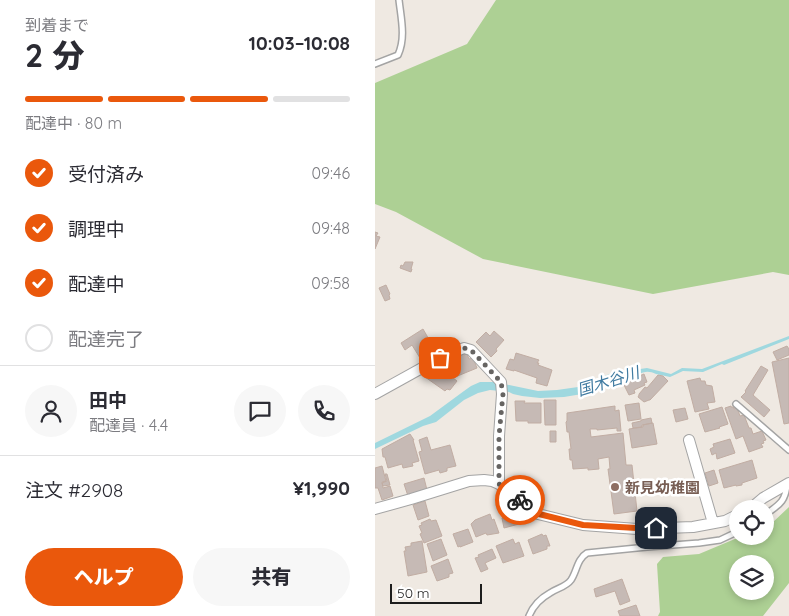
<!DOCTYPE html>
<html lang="ja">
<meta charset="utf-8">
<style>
:root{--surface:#fff;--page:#f7f7f7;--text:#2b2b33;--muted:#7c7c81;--line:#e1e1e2;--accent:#ea580c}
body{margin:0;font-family:Quicksand,"Noto Sans JP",sans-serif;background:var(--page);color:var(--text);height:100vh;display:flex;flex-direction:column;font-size:19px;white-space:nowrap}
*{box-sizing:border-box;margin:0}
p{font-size:16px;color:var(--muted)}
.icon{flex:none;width:28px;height:28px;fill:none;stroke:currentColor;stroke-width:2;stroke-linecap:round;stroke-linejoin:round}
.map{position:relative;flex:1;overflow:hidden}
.side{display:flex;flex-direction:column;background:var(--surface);width:375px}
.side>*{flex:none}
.buttons{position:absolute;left:354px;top:500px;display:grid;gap:10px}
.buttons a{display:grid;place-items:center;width:45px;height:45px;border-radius:50%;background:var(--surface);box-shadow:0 2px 8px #0003;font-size:25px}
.scale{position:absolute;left:15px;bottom:12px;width:92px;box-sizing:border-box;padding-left:5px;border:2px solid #1d1d1d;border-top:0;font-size:14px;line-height:18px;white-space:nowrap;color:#1d1d1d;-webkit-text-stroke:4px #fff;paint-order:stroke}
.pin{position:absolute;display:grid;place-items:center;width:42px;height:42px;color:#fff;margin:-21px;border-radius:10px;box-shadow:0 2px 8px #0006}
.courier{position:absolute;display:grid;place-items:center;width:50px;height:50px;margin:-25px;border:4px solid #ea580c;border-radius:50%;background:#fff;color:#222;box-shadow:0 1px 6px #0007}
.summary em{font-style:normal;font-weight:800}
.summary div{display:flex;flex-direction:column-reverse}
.summary{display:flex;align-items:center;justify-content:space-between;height:85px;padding:0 25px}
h1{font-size:32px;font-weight:800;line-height:38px}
.bar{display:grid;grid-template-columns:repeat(4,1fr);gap:8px 5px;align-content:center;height:60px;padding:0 25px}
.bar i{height:6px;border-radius:4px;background:var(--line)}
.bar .selected{background:var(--accent)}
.bar p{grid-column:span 4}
.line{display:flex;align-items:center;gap:12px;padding:0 25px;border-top:1px solid var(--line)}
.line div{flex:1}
.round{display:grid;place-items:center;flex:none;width:52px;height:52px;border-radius:26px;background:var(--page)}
ol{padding:0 25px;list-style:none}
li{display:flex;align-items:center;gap:15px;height:55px}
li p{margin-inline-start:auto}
li .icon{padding:5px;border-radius:50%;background:var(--accent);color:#fff;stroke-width:4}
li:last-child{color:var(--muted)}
li i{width:28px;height:28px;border:2px solid var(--line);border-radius:50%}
.action{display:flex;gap:10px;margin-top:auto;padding:10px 25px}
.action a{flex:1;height:58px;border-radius:30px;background:var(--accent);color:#fff;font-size:20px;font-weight:800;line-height:58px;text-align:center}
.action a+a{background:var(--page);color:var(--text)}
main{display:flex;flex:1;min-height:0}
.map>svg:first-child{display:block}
</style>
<main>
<section class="side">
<div class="summary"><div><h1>2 分</h1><p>到着まで</p></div><em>10:03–10:08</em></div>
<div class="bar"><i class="selected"></i><i class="selected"></i><i class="selected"></i><i></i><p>配達中 · 80 m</p></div>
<ol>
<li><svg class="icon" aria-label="check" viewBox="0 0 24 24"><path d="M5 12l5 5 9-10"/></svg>受付済み<p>09:46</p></li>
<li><svg class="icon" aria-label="check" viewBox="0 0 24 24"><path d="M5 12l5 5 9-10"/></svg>調理中<p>09:48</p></li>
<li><svg class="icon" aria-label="check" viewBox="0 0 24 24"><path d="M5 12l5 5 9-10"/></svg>配達中<p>09:58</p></li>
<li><i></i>配達完了</li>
</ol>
<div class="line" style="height:90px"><a class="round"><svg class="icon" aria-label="person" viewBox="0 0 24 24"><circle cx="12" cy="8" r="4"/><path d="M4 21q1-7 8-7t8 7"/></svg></a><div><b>田中</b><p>配達員 · 4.4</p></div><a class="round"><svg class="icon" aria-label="chat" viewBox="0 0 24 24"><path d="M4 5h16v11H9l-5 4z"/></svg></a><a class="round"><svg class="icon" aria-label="phone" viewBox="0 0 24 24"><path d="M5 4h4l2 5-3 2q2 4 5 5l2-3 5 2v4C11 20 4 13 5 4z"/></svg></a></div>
<div class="line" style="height:65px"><div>注文 #2908</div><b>¥1,990</b></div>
<div class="action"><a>ヘルプ</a><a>共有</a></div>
</section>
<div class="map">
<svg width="414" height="616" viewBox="0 0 414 616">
<rect width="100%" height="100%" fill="#efe9e2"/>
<!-- forest -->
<path fill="#add094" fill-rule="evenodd" d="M121,0h293v275l-16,-3 -120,22 -170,-35 -87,-47 -21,-8v-121l92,-39z
M414,507v76l-26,33h-105l2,-4 -3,-48 6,-7 36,-3 43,-18h23v-9l6,-3zM362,564h28v27h-28z"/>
<!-- water -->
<path fill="#9fd8df" d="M414,336v3l-65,26 -2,-1 -19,8 -20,-1 -13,6 -14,-3c-11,-6 -17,1 -28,4 -5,1 -11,0 -17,0l-10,10 -13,5 -24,4 -24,1 -18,-2 -9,-2 -4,-2 -19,-2 -12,3 -14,7 -28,22 -13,4 -48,23v-6l55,-27 34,-25 7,-5 9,-4h14l44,9 19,-1 21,-3 26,-11 9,-3 34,-5 24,6 11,-6 20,1z"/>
<!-- building -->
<path fill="#c6bab5" stroke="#c1ada3" d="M0,232l3,1 -2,3 4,1 -5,12z
M30,262h8l-2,7h1l-1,3 -11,-4 1,-3 2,1z
M11,285l4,9 -1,1 1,4 -5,2 -6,-13z
M48,329l12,21 -15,8 -8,-13 -7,5 -4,-7z
M119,331l10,9 -8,9 1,2 -6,6 -15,-15 10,-10 4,4z
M412,346l2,3v6l-12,5 -4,-8z
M61,350l2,4 -15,9 -2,-3z
M141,353l23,7 -2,3h2l-1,2 14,5 -5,16 -11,-3 1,-5 -23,-8v1l-8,-2 4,-10 4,1z
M89,354v1l3,-1 2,5 4,-1 4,10 -22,9 -7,-16z
M414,358v65l-5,1 -12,-62z
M60,364l22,17 -7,9 -3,-1 -2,2 -20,-14z
M386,366l7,4 -15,25 17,15 -6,7 -23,-20 5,-5 -1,-1z
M269,374l3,8 -3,1 1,2 -11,5 1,3 -6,2 -6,-12z
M283,375l5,1 5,5 -18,19h-1l-5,2 -6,-5 1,-2v-1l6,-7 2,1z
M325,378l1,3h4l1,4 6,1 3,16 -8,1 2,6 -14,3 -8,-31z
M169,400h12v25h-11z
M140,401h10l-1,2h17v20h-13v-2h-12z
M264,403l2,16 -13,2 -3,-16z
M240,406v5l4,-1 2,21h-4v-3l-20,2v-1h-7l1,8 32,-4 3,32h6l5,46 -23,3 -6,-45h2l-1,-12 -11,2 1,10 -11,1v-2l-15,1 -1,-9h-2l-1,-11h2l-2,-17h-2l-1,-10 1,-1v-8z
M356,406v1h3v2l3,-1 3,8 4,-1 5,13h2l2,6 9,-3 4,9 -3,1 1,2 -3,1 2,3 -14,5 -6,-16 -7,3 -11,-31z
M347,407l6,17 -9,3 1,1 -15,4 -6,-18z
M310,408l3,11 -12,3 -3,-12z
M276,418l1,5 -10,2v2l-9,1 -1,-5 9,-2v-1z
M278,423l4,21 -25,4 -3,-19 14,-2v-2z
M175,431h6v11h-6z
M35,434l4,6h-1l6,21 -7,2 1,3 -10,2 -1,-4 -14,4 -3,-11h-2l-1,-8z
M52,437l4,13 19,-5 6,21 -9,2v3l-7,2 -1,-3 -14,4 -6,-22 3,-1 -3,-11z
M355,439l5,14 -18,6 -1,-6 -4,2 -2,-6 4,-2 -1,-3z
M377,460l5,18 -15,5v2l-6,1v-1l-12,3 -5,-18z
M7,466l4,15 -4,1 1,6 7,-2 3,10 -11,4 -4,-12h-3v-20z
M339,470l4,13 -9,3 -4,-13z
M10,474h2l3,11 -7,1 -1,-3 5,-2z
M49,478l3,12 -19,6 -4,-12z
M50,501l4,15 -11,4 -5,-15z
M115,514l2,6 2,-1 5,14 -12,2 -1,-2 -10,4 -5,-13 4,-4z
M142,514l2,10 -15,4 -2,-10z
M55,519l1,2 5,-1 6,16 -18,7 -4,-9 2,-1 -3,-7 3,-1 -1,-2z
M93,529l5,13 -13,5v-1l-2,1 -5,-13z
M167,534l1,2 3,-1 4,11h-3v3l-14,5 -5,-14z
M66,539l6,16 -14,6 -6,-17z
M138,539l2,5 4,-2 5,14 -21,7 -7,-17z
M47,541l5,31 -19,4 -4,-25h2l-1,-4 6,-1v-3z
M117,549l4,9 -11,5 3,6 -7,3 -6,-14 4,-1 -1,-2z
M73,559l5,14 -4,1v3l-12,4 -6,-15z
M247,579l8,22 -10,4 -5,-14 -19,6 -2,-8z
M261,605l4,11h-20l-2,-5z"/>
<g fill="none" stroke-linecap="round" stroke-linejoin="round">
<defs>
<path id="service" d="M0,64l23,-9c8,-17 3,-37 1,-55
M361,404l53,46
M390,515c13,-10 20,-12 22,-30
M154,616c4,-10 12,-18 21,-23 7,-5 16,-6 21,-13 6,-9 6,-21 16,-27l60,-6 52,-4 21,-3 17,-8"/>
<path id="minor" d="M0,394l65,-36 24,-10 7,2 30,32 1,12 -3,42v48
M314,440l24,83
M0,509l36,-10 58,-18 15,-1 8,1 7,3 39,30 45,11 54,4 56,-2 32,-6 12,-6
M375,509l13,-11 26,-15"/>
</defs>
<!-- service casing -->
<use href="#service" stroke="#a4a4a4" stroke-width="8"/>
<!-- minor casing -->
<use href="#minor" stroke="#a4a4a4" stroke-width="12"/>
<!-- service -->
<use href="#service" stroke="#fff" stroke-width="5"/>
<!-- minor -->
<use href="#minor" stroke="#fff" stroke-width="10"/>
</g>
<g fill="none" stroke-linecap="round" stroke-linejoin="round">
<!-- done -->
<path stroke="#666462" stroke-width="5" stroke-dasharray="0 9" d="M65,358l24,-10 7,2 30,32 2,12 -4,42v48l21,16"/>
<!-- route -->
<path stroke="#ea580c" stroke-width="6" d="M145,500l19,14 44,11 54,3h19"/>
</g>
<!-- markers -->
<circle fill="#8d6e63" stroke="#fff" stroke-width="2" cx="240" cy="487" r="5"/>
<g text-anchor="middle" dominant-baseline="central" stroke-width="5" stroke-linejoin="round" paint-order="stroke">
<!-- education labels -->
<g font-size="15" font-weight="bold" fill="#785e54" stroke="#fff" text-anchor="start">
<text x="250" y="487">新見幼稚園</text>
</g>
<!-- water labels -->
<g font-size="16" font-style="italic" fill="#407ba1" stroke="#fff">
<text transform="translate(233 381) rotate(-17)">国木谷川</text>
</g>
</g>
</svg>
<div class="buttons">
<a><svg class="icon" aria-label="locate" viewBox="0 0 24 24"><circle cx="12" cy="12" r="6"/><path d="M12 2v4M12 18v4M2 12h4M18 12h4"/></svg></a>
<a><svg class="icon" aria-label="layers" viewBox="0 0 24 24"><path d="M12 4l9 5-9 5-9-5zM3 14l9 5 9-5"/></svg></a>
</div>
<div class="scale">50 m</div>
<div class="pin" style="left:65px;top:358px;background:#ea580c"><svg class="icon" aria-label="bag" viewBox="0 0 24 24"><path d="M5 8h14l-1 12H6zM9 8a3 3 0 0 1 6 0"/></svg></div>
<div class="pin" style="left:281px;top:528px;background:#1f2937"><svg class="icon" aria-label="home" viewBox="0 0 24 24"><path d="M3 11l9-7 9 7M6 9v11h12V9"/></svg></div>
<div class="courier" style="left:145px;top:500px"><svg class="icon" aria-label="bike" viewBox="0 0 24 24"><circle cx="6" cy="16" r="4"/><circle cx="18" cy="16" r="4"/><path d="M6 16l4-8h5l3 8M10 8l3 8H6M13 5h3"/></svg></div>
</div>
</main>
